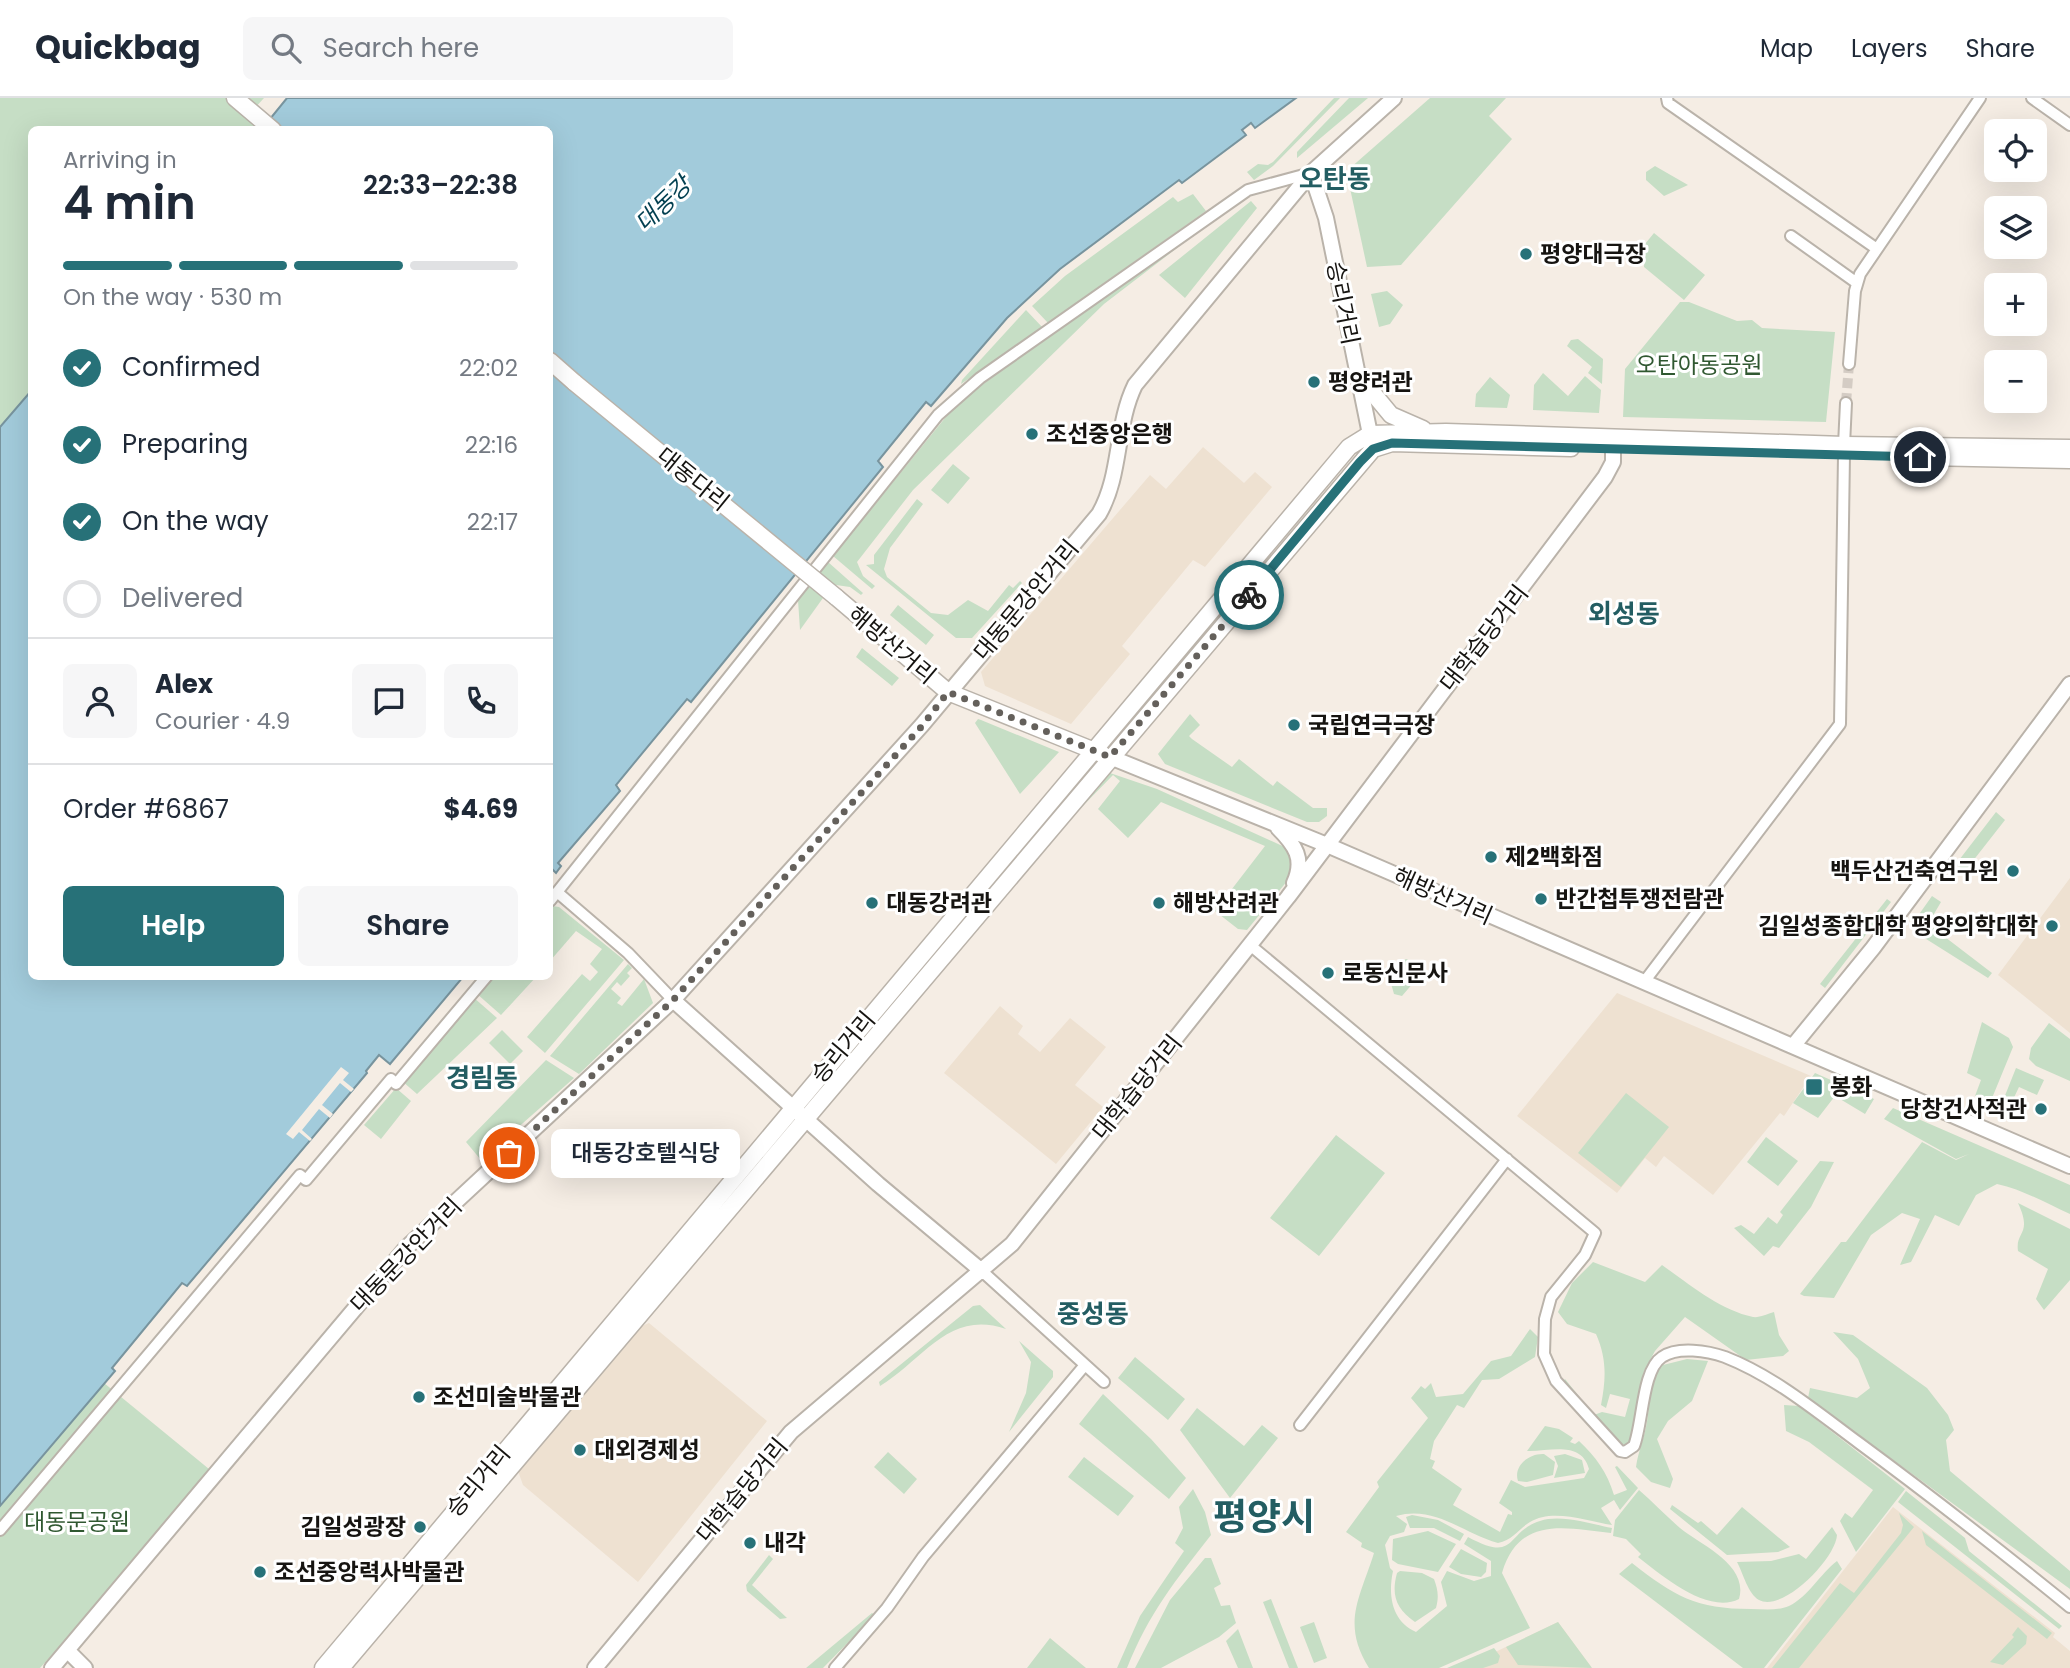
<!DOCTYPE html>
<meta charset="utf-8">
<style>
:root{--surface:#fff;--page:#f6f6f7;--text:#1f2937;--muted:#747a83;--line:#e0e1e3;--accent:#277178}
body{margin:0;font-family:Poppins,"Noto Sans KR",sans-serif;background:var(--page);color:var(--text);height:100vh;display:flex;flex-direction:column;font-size:26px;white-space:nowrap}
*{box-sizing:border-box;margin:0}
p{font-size:23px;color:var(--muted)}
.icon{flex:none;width:38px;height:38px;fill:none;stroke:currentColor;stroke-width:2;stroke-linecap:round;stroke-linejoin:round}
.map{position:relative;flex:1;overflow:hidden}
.drawer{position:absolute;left:28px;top:28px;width:525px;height:854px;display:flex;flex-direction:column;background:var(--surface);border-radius:10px;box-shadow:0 7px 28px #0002}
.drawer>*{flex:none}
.buttons{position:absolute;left:1984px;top:21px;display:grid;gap:14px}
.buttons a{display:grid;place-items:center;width:63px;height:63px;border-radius:10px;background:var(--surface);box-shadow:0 7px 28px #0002;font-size:35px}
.pin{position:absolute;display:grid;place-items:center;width:60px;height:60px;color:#fff;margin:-30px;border:4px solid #fff;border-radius:50%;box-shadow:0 2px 7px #0007}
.courier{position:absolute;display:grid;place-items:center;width:70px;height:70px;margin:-35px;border:5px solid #277178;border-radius:50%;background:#fff;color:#222;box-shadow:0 2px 9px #0007}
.bubble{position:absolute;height:49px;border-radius:10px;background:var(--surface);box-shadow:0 7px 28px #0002;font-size:23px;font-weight:600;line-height:49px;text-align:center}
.head em{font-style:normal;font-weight:600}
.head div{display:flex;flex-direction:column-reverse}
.head{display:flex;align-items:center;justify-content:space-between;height:119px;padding:0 35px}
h1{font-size:46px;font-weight:600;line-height:52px}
.bar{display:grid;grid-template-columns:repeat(4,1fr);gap:10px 7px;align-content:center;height:84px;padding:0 35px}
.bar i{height:9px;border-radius:5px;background:var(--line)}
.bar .on{background:var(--accent)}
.bar p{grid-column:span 4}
.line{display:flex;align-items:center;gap:18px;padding:0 35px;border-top:2px solid var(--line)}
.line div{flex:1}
.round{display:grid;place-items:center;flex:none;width:74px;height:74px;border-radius:10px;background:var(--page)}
ol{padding:0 35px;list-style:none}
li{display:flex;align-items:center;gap:21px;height:77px}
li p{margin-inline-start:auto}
li .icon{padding:7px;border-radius:50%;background:var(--accent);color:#fff;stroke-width:4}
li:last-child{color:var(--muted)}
li i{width:38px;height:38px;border:4px solid var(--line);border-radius:50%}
.button{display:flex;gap:14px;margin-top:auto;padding:14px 35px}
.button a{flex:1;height:80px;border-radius:10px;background:var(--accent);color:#fff;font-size:28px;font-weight:600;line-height:80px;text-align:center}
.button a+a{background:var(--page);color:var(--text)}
header{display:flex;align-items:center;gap:42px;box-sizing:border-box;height:98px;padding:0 35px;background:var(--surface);border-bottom:2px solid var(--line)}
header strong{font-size:33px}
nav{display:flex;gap:38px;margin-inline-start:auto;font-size:24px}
.search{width:490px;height:63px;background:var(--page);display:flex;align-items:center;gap:18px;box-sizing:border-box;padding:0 24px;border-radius:10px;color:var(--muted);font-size:26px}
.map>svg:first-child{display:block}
</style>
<header>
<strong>Quickbag</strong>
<div class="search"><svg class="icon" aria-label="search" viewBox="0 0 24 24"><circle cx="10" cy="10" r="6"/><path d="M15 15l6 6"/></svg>Search here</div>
<nav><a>Map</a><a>Layers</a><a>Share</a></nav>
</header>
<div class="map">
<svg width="2070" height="1570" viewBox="0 0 2070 1570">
<rect width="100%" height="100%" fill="#f5ede4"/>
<!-- built -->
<path fill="#eee1d1" d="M1203,349l41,36 11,-11 17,15 -67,80 -12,-7 -71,86 8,8 -59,70 -86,-38 -4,-14 169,-197 16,14z
M2070,780v155l-72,-58z
M1617,895l194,83 -27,40 -4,-3 -67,82 -49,-39 -8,11 -11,-9 -28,35 -100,-77z
M1000,908l23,20 -5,8 22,18 30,-34 36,29 -31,38 28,22 -47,57 -112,-91z
M649,1225l118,98 -129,161 -115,-97 -5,-14 124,-145z
M1893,1409l162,126 -2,4 17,14v17h-303z
M1558,1524l34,46h-130z"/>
<!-- green -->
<path fill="#c6dec5" d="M0,0h264l-18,20 12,11 -226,1 -1,261 -31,36z
M1334,0h6l-67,68 -19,14 -7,-8 11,-8 10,1 5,-3z
M1349,0h19l-71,60v-6z
M1430,0h76l-17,18 23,23 -111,126 -34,2 -19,-88 1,-10z
M1655,68l33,19 -24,11 -18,-16v-8z
M1193,96l13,17 -158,112 -16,-17 33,-30 108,-79 5,5z
M1251,103l6,7 -72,90 -26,-23z
M1233,107l-129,99 -191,186 -56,72 6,14 12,10 -3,3 -39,-33 125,-154z
M1654,135l51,42 -21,25 -40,-33 1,-23z
M1387,193l16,14 -13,19 -11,3 -8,-33z
M1680,204h9l48,19 15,-1 10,8 73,4 -9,90 -203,-5 2,-48z
M1026,212l17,18 -82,56 1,-4z
M1578,241l25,20 -1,25 -14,-11 4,-6 -25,-21 4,-6z
M1543,275l25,23 17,-20 16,14 -2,23 -66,-3 1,-25z
M1490,279l20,18 -3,13 -32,-1 1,-13z
M953,366l17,14 -22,26 -17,-14z
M917,401l6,5 -33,44 -6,21 3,8 44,36 17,2 20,-15 20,11 21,-26 4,3 7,-7 2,2 -50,55h-16l-90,-73 8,-1v-9z
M828,464l35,31 -2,2 -11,-8 -14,-2 -13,13 -23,32 -2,-30z
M898,507l36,30 -8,10 -36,-30z
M862,550l37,30 -7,8 -36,-29z
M1190,616l10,11 -11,11 3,3 40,28 7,-8 34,27 4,-5 36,27h14v8l-8,6h-12l-142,-58 -7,-10z
M978,621l3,1 78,32 -39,42 -45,-71z
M1110,675l47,16 132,60 6,13 -7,18 -41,50 -9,-1 -23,-18 50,-65 -104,-44 -33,36 -30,-29 22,-28 -7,-6 -37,38z
M1996,714l9,8 -40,51 -9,-7z
M1932,798l9,6 -13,22 64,49 -4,5 -73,-46v-12z
M1887,801l4,3 -66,86 -5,-4z
M553,808l6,1 65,53 -79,93 -18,-16 55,-63 8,7 8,-9 -8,-8 12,-15 -26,-18 -26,30v-53z
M1406,861l20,9 -24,28 -8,-2 -4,-14 14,1 6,-8 -7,-12z
M628,866l4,4 -5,5 3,3 -9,10 -4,-4 -6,7 10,9 -4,5 5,3 22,-27 9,24 -74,71 -29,-18z
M490,879h46l-35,38 -25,-22z
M473,899l24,21 -80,76 -15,-13z
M1982,924l27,16 4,9 -23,56 -15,-7 6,-16 -14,-7z
M2049,925l21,16v42l-34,-15 -7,-7 2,-11z
M502,932l21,21 -13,13 -21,-21z
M546,962l28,18 -93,82 -15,-18z
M2016,970l28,12 -7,15 -18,-8 -10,21 -7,-5z
M1815,975l59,26 -9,15 -30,-18 -17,22 -25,-15z
M396,990l15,13 -30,38 -17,-14z
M1626,995l43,34 -48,60 -43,-34z
M1893,1010l177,77v29c-25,-11 -46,-24 -73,-30l-21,11 -17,31 -24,-11 -24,47 -11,3 20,-46 -18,-6 -31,22 -37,63 -30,-2 -4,-2 41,-52h5l76,-100 34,18 13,-6 -13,5 -72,-40z
M1336,1037l49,38 -66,83 -49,-38z
M1766,1039l32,24 -20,25 -31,-24z
M1820,1063l14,1 -23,45 -32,41 -6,-2 -9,10 -30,-28 7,-3 13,9 14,-17 9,7 6,-9 -3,-3z
M2018,1105l52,26v51l-26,30 -8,-11 12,-30 -30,-18c-3,-20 15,-16 0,-48z
M1593,1164l52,20 17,-17c27,19 58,45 91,52 6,1 14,-3 21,-5l5,23 10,16 -6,5 -37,4 -61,-43 -30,34 -11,20 -11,65 -4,8 -10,1 -56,-63 2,-3 29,36 8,-3 23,5 5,-18 -20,-5 -4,14 -5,-3c5,-26 6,-46 -5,-71l-29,-10 -9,-12 14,-29z
M980,1207l26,24c-57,-20 -83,31 -126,57l-1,-4 94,-76z
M1530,1231l8,8 -3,20 -36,22 -17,1 -18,28 -7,-3 -23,36 -4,18 5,2 -3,7 30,21 -9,16 47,27 8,-18 4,1v-3l-13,-9 12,-23 14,7 59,-9 5,-9c-8,-29 -40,-17 -62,-18l18,-25 14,3 14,9 -3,4 5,2 4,-3c17,16 28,31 35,54l13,-5 -12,-23 2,-1 21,22 -18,22 -6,-10 -13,8 11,17c-24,-4 -60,-17 -82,-3 -12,7 -17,18 -32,21 -36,-10 -63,-38 -102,-27l11,8 -3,8 -14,4 -5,9 5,23 3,3c-5,23 -2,50 23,61l31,-26 -6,-24 6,-11 27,10 17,-5v-15l-27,-17 4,-7c50,27 37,-5 72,-16 21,-7 51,3 72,7l-1,5c-45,-5 -92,-18 -109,40l28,55 -91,40h-70c-28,-45 -9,-70 5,-115l-13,-6 1,-4 -16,-11 33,-45 -2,-5 51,-64 -17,-20 10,-12 4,3 6,-6 5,14 27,-3 28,-33 20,-5z
M1833,1234l20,3 74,53 21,27 6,15 -8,10 4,31 120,100v18l-262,-191 2,-10 47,10 13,-10 -12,-29z
M1019,1243l34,30v6l-44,55 17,-39 5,-31z
M1135,1259l50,42 -17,21 -50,-42z
M1687,1261l21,2 -16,40 -24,20 -11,18 16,40 -3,9 -19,-6 -15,-15c2,-14 7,-26 10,-40 5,-21 1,-42 13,-61z
M104,1285l105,86 -96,118 -73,81h-40v-162z
M1103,1296l48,45 35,39 -17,21 -90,-75z
M1784,1307l15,1 106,83 -49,63 -16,-31 5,-8 7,5 21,-28 -64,-48 -23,-11z
M1197,1310l47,38 18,-21 16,13 -48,60 -50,-68z
M888,1354l29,27 -13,15 -30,-27z
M1544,1356l11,8 -2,13 -26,7 -9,-1c-5,-15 11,-28 26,-27z
M1565,1356l17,6 3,13 -31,5 4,-12 -4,-10z
M1084,1359l50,39 -16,20 -50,-39z
M1193,1391l12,23 6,23c-36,46 -62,78 -84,133h-10l23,-52 44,-65 -9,-8 8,-15 -4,-21z
M1639,1392c14,12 27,26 41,38 21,17 69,37 59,71 -31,16 -78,-24 -101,-42l3,-3 -15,-15 -13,-3 2,-16z
M1906,1393l59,47 4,13 93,75 -3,3 -161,-127z
M1672,1407l26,18 3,-2 16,14 25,-28 48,40 -12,5 -51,3 -57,-46z
M1899,1415l15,14 -115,141h-27l68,-85 14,10 47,-60 2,-8z
M1412,1417l26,5 26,14 -4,7 -26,-13h-24l-4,-11z
M1832,1429l5,8c-1,23 -54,78 -78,65 -11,-6 -16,-27 -22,-38l34,-1 28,-7 7,5z
M1428,1433l28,13 -18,28 -40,-8 -6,-4 1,-21z
M1922,1433l130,102 -5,6 -121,-94z
M1461,1451l26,14 -1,9 -5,5 -20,-3 -12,-7z
M769,1457l4,4 -21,26 35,33 -7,1 -33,-28 -1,-6z
M1205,1460h6l10,26 -7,4 7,18 9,-1 6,18 -17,14 -58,31h-26l35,-68z
M1837,1463l5,8 -78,99h-21l-124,-94 13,-11c42,33 64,46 119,46 12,0 26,2 38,-3 19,-9 31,-32 48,-45z
M1400,1473l22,2 12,6c4,11 5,18 2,29l-21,14c-19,-13 -24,-27 -18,-49z
M1271,1501l27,69h-9l-26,-66z
M872,1515l3,2 -52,53h-17z
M1314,1524l13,36 -13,5 -14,-36z
M1558,1524l34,46 -74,-3 -12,-18z
M2018,1529l9,9 -1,8 -23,21 -13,-3 24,-25 -2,-2z
M1238,1531l15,39h-15l-12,-27z
M1050,1540l36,30h-59z
M1494,1550l6,8 -2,7 -15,5h-36z"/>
<!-- water -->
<path fill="#a2cbdb" stroke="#78949e" stroke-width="2" d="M287,0h1009l-41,30 -4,-5 -9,7 4,5 -64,48 -3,-3 -119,89 -53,49 -76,88 -5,-4 -48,59 5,6 -192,235 -4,-3 -71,86 4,6 -62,72 3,3 -5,7 -3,-3 -3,3v-743h-289z
M31,293l1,585 431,1 -73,87 -11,-9 -13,16 1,2 -180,213 -5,-3 -70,85 3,3 -115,135v-1079z"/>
<!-- pier -->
<path fill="#f5ede4" d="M341,969l8,6 -6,7 11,9 -3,3 -11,-9 -18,22 11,9 -3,4 -11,-9 -17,21 10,9 -2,2 -11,-9 -6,7 -7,-5z"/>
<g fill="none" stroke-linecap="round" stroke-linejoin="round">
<!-- street-tunnel -->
<path stroke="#d4ccc4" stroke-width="10" stroke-dasharray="10 5" stroke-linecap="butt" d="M1846,305l3,-39"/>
<defs>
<path id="street" d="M1667,0l1,5 209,146
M2032,0l38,27
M1791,138l66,47
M1849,266l6,-73 5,-17 120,-176
M1844,347l2,-42
M557,794l71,61 45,47
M550,803l388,-486 42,-37 268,-188 63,-17
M1250,847l345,288 -10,22 -34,42 -6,22 -1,35 12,27 64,70 5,1 9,-6c9,-23 8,-76 28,-89 16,-11 46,-6 63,0 49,19 92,55 134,86 72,53 142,108 211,164
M1644,884l196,-258 4,-269
M983,1174l121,110
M1300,1327l207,-266
M0,1432l300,-355 6,5 85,-101 5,5 91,-108
M835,1570l52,-60 36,-51 162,-192"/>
<path id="secondary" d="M1311,75l15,45 46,226
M1110,659l217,88 743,321
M1278,730c17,17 27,31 16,55
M673,902l205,184 105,88
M1793,948l80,-98 197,-264
M68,1553l17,17
M52,1570l354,-420 267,-248 249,-275 177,-211c23,-40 16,-88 36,-129l176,-212 83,-75
M595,1570l196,-236 221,-188 276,-347 317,-420 8,-15v-13"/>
<path id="primary" d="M235,0l38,32
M550,263l25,22
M1357,276l34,41 32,14
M1925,359l145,3
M836,499l112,95 154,62
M323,1570l1026,-1221 21,-13 76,-2 398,13 226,3
M341,1570l1032,-1219 19,-6 179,5"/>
</defs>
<!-- street casing -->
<use href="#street" stroke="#bab3aa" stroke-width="14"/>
<!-- secondary casing -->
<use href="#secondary" stroke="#bab3aa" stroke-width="18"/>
<!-- primary casing -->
<use href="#primary" stroke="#bab3aa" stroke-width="19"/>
<!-- street -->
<use href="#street" stroke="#fff" stroke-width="10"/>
<!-- secondary -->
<use href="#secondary" stroke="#fff" stroke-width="14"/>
<!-- primary -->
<use href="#primary" stroke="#fff" stroke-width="16"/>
<defs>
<path id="primary-bridge" d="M575,285l261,214"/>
</defs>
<!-- primary-bridge casing -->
<use href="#primary-bridge" stroke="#bab3aa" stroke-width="19" stroke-linecap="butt"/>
<!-- primary-bridge -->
<use href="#primary-bridge" stroke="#fff" stroke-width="16"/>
</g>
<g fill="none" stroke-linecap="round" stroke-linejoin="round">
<!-- done -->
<path stroke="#64605b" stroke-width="7" stroke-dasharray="0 12.6" d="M509,1055l164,-153 249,-274 26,-34 162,65 139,-162"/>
<!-- route -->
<path stroke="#277178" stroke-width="9" d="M1249,497l111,-133 13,-13 19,-6 528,14"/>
</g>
<!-- markers -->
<g fill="#277178" stroke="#fff" stroke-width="2.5">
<circle cx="1526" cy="156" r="7"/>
<circle cx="1314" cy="284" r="7"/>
<circle cx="1032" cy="336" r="7"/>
<circle cx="1294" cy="627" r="7"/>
<circle cx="1491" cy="759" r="7"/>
<circle cx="2013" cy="773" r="7"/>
<circle cx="1541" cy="801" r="7"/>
<circle cx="872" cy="805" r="7"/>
<circle cx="1159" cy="805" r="7"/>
<circle cx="2052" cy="828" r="7"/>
<circle cx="1328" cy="875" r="7"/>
<rect x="1805" y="980" width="18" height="18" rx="3.5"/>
<circle cx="2041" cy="1011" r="7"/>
<circle cx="419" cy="1299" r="7"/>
<circle cx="580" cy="1352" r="7"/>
<circle cx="420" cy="1429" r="7"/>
<circle cx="750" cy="1445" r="7"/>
<circle cx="260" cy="1474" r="7"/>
</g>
<g text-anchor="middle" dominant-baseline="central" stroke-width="6" stroke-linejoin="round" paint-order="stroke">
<!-- poi labels -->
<g font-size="23" font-weight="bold" fill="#161411" stroke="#fff" text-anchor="start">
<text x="1540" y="156">평양대극장</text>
<text x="1328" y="284">평양려관</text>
<text x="1046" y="336">조선중앙은행</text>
<text x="1308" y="627">국립연극극장</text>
<text x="1505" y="759">제2백화점</text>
<text x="1999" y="773" text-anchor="end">백두산건축연구윈</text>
<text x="1555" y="801">반간첩투쟁전람관</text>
<text x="886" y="805">대동강려관</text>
<text x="1173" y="805">해방산려관</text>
<text x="2038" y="828" text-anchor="end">김일성종합대학 평양의학대학</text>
<text x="1342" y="875">로동신문사</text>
<text x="1830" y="989">봉화</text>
<text x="2027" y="1011" text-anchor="end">당창건사적관</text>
<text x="433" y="1299">조선미술박물관</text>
<text x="594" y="1352">대외경제성</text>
<text x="406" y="1429" text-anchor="end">김일성광장</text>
<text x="764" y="1445">내각</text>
<text x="274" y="1474">조선중앙력사박물관</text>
</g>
<!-- street labels -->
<g font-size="23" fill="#161411" stroke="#fff">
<text transform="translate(1343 205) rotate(79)">승리거리</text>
<text transform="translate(693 381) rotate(39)">대동다리</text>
<text transform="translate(1026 502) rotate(-50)">대동문강안거리</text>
<text transform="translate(1484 540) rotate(-52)">대학습당거리</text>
<text transform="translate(892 547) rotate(40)">해방산거리</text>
<text transform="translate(1443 798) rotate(24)">해방산거리</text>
<text transform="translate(843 949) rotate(-50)">승리거리</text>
<text transform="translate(1137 989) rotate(-51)">대학습당거리</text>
<text transform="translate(406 1157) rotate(-46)">대동문강안거리</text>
<text transform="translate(478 1383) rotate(-50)">승리거리</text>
<text transform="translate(742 1392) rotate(-50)">대학습당거리</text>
</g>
<!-- park labels -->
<g font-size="23" fill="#305831" stroke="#fff">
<text x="1699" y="267">오탄아동공원</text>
<text x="77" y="1424">대동문공원</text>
</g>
<!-- water labels -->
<g font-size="24" font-style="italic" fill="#023f50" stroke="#fff">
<text transform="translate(663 106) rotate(-44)">대동강</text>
</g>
<!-- quarter labels -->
<g font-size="26" font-weight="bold" fill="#235d62" stroke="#fff">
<text x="1335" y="81">오탄동</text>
<text x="1624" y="516">외성동</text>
<text x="482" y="980">경림동</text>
<text x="1093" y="1216">중성동</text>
</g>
<!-- town labels -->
<g font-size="37" font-weight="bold" fill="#235d62" stroke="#fff">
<text x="1264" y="1419">평양시</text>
</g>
</g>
</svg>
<div class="buttons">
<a><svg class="icon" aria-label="locate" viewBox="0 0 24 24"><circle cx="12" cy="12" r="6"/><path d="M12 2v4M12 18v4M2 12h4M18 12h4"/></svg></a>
<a><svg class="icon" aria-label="layers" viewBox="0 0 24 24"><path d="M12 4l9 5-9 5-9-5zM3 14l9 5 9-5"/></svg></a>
<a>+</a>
<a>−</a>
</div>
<div class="pin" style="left:509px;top:1055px;background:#ea580c"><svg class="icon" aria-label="bag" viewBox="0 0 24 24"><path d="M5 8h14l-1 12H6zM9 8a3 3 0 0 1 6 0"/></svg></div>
<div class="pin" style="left:1920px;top:359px;background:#1f2937"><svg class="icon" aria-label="home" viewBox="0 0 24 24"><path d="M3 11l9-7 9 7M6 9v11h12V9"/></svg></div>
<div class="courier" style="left:1249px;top:497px"><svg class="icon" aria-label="bike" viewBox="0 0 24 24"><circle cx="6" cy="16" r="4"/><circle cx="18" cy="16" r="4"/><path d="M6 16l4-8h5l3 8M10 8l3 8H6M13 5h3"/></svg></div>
<div class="bubble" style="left:551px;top:1031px;width:189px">대동강호텔식당</div>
<section class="drawer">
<div class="head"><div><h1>4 min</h1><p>Arriving in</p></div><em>22:33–22:38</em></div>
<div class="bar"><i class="on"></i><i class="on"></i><i class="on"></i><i></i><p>On the way · 530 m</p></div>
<ol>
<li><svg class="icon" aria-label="check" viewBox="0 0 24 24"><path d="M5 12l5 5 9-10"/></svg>Confirmed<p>22:02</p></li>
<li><svg class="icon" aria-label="check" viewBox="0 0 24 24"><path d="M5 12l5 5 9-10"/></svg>Preparing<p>22:16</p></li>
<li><svg class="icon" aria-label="check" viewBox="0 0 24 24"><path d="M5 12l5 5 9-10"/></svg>On the way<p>22:17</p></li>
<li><i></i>Delivered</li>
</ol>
<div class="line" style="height:126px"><a class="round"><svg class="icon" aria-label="person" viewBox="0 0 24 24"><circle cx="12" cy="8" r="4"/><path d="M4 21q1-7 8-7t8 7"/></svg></a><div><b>Alex</b><p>Courier · 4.9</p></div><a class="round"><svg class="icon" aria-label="chat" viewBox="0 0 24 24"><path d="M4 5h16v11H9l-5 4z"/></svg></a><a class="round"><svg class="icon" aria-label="phone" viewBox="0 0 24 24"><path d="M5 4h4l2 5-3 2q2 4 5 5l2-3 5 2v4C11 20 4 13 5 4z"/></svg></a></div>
<div class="line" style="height:91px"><div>Order #6867</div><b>$4.69</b></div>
<div class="button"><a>Help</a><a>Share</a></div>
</section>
</div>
